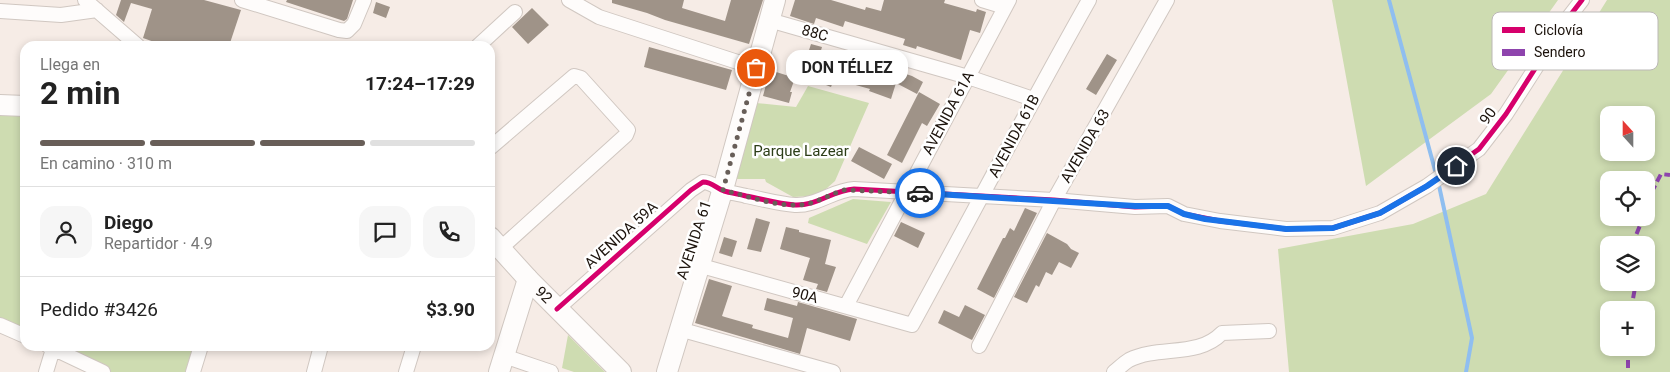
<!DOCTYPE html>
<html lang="es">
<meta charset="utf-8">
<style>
:root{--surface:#fff;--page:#f6f6f6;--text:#222;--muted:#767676;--line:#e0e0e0;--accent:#685e58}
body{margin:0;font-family:Roboto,sans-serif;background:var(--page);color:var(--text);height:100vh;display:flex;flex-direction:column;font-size:19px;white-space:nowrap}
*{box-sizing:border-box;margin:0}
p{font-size:16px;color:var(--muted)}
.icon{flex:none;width:28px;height:28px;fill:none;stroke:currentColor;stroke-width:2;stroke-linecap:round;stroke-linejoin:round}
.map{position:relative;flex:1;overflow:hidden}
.drawer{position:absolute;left:20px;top:41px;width:475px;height:310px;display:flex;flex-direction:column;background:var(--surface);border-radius:15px;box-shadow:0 2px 8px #0003}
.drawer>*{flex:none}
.needle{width:32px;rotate:339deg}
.fabs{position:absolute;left:1600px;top:106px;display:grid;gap:10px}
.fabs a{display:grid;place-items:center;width:55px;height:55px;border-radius:10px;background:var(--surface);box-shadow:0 2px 8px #0003;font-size:25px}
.pin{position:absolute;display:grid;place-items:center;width:42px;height:42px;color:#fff;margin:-21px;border:2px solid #fff;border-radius:50%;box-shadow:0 1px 5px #0007}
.courier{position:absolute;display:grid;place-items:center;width:50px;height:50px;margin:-25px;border:4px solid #1a73e8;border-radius:50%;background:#fff;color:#222;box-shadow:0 1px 6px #0007}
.bubble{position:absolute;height:35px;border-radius:15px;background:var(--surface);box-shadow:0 2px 8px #0003;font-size:16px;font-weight:700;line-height:35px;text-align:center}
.overview em{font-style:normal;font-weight:700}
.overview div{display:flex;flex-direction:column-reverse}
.overview{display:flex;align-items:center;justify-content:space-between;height:85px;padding:0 20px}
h1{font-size:32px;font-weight:700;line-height:38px}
.bar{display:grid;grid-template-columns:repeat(4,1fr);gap:8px 5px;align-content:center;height:60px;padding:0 20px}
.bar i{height:6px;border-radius:4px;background:var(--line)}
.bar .on{background:var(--accent)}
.bar p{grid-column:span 4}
.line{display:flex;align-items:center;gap:12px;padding:0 20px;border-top:1px solid var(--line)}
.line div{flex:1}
.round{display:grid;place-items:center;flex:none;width:52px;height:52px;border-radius:15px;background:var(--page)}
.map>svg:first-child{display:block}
</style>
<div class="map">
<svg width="1670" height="372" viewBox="0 0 1670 372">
<rect width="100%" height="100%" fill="#f6ece6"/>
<!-- green -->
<path fill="#cedcb1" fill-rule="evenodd" d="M1332,0h226l-67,94 -125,92z
M1607,0h63v372h-381l-11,-123 135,-25 73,-30zM1609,115h37v37h-37zM1609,180h37v38h-37zM1609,245h37v37h-37zM1609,310h37v38h-37z
M808,86l61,17 -34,78 -9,8 -14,7 -19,1 -27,-15 -1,-3h-36l27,-76 40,4z
M0,105l25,1v230l-25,-11z
M853,199l38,3 -24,42 -59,-21 1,-5z
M568,335l37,37h-31l-12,-4z
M48,346h153l-8,26h-90z"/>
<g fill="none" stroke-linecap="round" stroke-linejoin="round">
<!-- stream -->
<path stroke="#8fbef0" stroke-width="4" d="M1389,0l47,174
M1438,181l34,157 -6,34"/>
</g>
<!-- building -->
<path fill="#9f9388" d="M121,0h83l37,10 -12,36h-8l-16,-5 -1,5h-48l1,-3 -14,-5 9,-29 -21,-6 -7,19 -8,-7z
M287,0h66l-6,19 -3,2 -58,-19z
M612,0h72l-2,8 43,13 6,-21h32l-14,44 -84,-24 -18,-7 -35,-10z
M795,0h36l34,10 1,-3 15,4 3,-11h61l-1,3 32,9 1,-3 9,3 -6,21 -10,-3 -9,30 -44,-14 -1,3 -13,-4 2,-6 -60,-18 -2,6 -27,-9 -2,6 -24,-8z
M376,2l14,5 -4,11 -13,-5z
M532,8l17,17 -21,19 -16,-17z
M811,44l11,3 -3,10 29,11 4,-12 60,20 11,6 -6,12 -21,-11 -5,16 -22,-8 1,-2 -36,-10 -3,8 -30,-12z
M649,47l83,23 -6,20 -82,-23z
M1107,54l10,6 -21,35 -10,-6z
M770,70l25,8 -5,14h2l-3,11 -26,-7z
M919,92l21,12 -13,22 -5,-3 -20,40 -15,-8z
M859,147l33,17 -8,15 -33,-18z
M1025,208l12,5 -43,85 -17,-9 26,-51h2l5,-10 4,3z
M756,218l14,4 -9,30 -14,-3z
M901,222l24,11 -7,15 -24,-12z
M786,227l13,3v2l32,8 -6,24 11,3 -9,25 -11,-3 2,-5 -15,-4 7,-22 -30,-9z
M1047,233l20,11 4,5 8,4 -8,15 -12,-6 -7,13 -6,-3 -7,15 -3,-2 -9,18 -13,-6z
M724,237l13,4 -5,16 -13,-4z
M709,279l23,7 -10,30 3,1 28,8 -1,3 36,10 5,-20 -29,-8 3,-12 30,8 1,-4 59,17 -7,22 -43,-13 -7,26 -105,-31z
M965,305l20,10 -13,25 -34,-17 6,-13 15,7z"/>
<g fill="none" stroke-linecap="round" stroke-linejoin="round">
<defs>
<path id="street" d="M85,0l53,46
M242,0l97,30 8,1 7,-7 10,-24
M569,0l30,17 157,51
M982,0l23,7
M0,11l61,4 36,-5
M769,20l199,57 65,22
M478,46l37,-34
M490,148l84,-72 7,2 47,52 -2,5 -125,113
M698,265l214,60c59,-108 116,-217 177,-325
M846,306l163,-306
M557,309l134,-119 12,-8c9,0 13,6 21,9 7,2 15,3 22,5 16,3 33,8 49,9 22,1 38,-15 59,-16l200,11 81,7 33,-1 16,8 36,7 66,8 47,-1 47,-15 47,-27 52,-37 27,-35 59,-92 17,-22
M0,325l25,11
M679,329l154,43
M48,346l55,26
M979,346l75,-146 113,-200
M504,356l47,16
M46,372l7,-23
M193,372l8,-26
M314,372l7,-26
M406,372l8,-26
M1114,372c5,-4 10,-9 15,-12 30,-15 69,-2 93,-27l47,-2"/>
<g id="secondary">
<path d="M0,105l25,1"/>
<path id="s1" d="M490,237l38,42 93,93"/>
<path d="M499,372l29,-93"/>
<path d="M667,372l58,-190 50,-182"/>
</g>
</defs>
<!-- street casing -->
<use href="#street" stroke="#d0c7c1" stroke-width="16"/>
<!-- secondary casing -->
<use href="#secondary" stroke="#d0c7c1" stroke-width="22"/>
<!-- street -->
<use href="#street" stroke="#fefcfb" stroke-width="14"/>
<!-- secondary -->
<use href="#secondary" stroke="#fefcfb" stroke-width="20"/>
<!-- quiet -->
<path stroke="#8e44ad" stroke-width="4" stroke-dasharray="8 4" stroke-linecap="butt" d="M1646,203l15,-29 9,1
M1632,245l11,-27
M1631,310l5,-28
M1628,348v24"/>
<defs>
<path id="cycleway" d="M557,309l134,-119 12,-8c9,0 13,6 21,9 7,2 15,3 22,5 16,3 33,8 49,9 22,1 38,-15 59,-16l200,11 81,7 33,-1 16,8 36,7 66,8 47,-1 47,-15 47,-27 52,-37 27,-35 59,-92 17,-22"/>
</defs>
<!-- cycleway casing -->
<use href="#cycleway" stroke="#fff" stroke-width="8"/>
<!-- cycleway -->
<use href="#cycleway" stroke="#d6006c" stroke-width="5"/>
</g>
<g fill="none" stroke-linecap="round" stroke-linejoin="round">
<!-- done -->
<path stroke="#685e58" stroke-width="5" stroke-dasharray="0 9" d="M756,68l-33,122c24,6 60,19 84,14 13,-3 24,-10 37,-14l76,3"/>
<!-- route -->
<path stroke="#1a73e8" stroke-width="6" d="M920,193l215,13h33l16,8 21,5 81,10 47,-1 47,-15 47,-27 29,-20"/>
</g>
<g text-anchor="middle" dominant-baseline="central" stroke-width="5" stroke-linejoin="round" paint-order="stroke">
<!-- street labels -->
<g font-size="15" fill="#1b120b" stroke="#fff">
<text transform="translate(815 33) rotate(16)">88C</text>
<text transform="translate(948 113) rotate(-62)">AVENIDA 61A</text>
<text transform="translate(1488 116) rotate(-54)">90</text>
<text transform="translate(1014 136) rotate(-62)">AVENIDA 61B</text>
<text transform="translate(1085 146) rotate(-60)">AVENIDA 63</text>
<text transform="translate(621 235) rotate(-42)">AVENIDA 59A</text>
<text transform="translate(694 240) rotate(-72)">AVENIDA 61</text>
<text stroke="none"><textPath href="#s1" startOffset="79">92</textPath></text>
<text transform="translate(805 295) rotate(15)">90A</text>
</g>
<!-- park labels -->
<g font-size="15" fill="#2d3e18" stroke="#fff">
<text x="801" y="151">Parque Lazear</text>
</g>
</g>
<!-- legend -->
<rect x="1492" y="12" width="166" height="58" rx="8" fill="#fff" stroke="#bbb8b6" stroke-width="1"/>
<rect x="1502" y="27" width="23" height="6" fill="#d6006c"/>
<rect x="1502" y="49" width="23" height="7" fill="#8e44ad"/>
<g font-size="14" fill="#1b120b">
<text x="1534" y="35">Ciclovía</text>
<text x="1534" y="57">Sendero</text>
</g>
</svg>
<div class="fabs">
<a><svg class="needle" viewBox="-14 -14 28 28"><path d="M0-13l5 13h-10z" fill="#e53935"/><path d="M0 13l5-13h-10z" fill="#767676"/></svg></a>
<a><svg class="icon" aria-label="locate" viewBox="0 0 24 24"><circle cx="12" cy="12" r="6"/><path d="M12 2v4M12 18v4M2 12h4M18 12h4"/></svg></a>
<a><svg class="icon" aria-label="layers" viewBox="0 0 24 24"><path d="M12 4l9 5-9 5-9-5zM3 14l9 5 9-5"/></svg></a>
<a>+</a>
</div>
<div class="pin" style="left:756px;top:68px;background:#ea580c"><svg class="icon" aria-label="bag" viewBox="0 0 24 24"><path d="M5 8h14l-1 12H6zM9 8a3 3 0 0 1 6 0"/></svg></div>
<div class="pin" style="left:1456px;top:166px;background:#1f2937"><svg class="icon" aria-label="home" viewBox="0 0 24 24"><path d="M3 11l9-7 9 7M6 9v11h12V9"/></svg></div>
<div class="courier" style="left:920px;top:193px"><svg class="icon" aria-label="car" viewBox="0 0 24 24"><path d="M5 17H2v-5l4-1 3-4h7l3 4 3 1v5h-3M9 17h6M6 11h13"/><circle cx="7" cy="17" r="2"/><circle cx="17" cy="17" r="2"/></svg></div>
<div class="bubble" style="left:786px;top:50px;width:122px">DON TÉLLEZ</div>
<section class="drawer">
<div class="overview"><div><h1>2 min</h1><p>Llega en</p></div><em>17:24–17:29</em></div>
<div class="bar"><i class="on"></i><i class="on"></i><i class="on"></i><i></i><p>En camino · 310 m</p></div>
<div class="line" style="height:90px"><a class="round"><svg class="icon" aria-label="person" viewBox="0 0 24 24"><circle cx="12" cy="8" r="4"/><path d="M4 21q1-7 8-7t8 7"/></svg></a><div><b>Diego</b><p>Repartidor · 4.9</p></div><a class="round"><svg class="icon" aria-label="chat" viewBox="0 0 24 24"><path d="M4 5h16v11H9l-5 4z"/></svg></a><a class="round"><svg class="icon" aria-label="phone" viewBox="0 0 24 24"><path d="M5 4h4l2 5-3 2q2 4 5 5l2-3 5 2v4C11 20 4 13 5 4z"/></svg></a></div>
<div class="line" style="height:65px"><div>Pedido #3426</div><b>$3.90</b></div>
</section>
</div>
